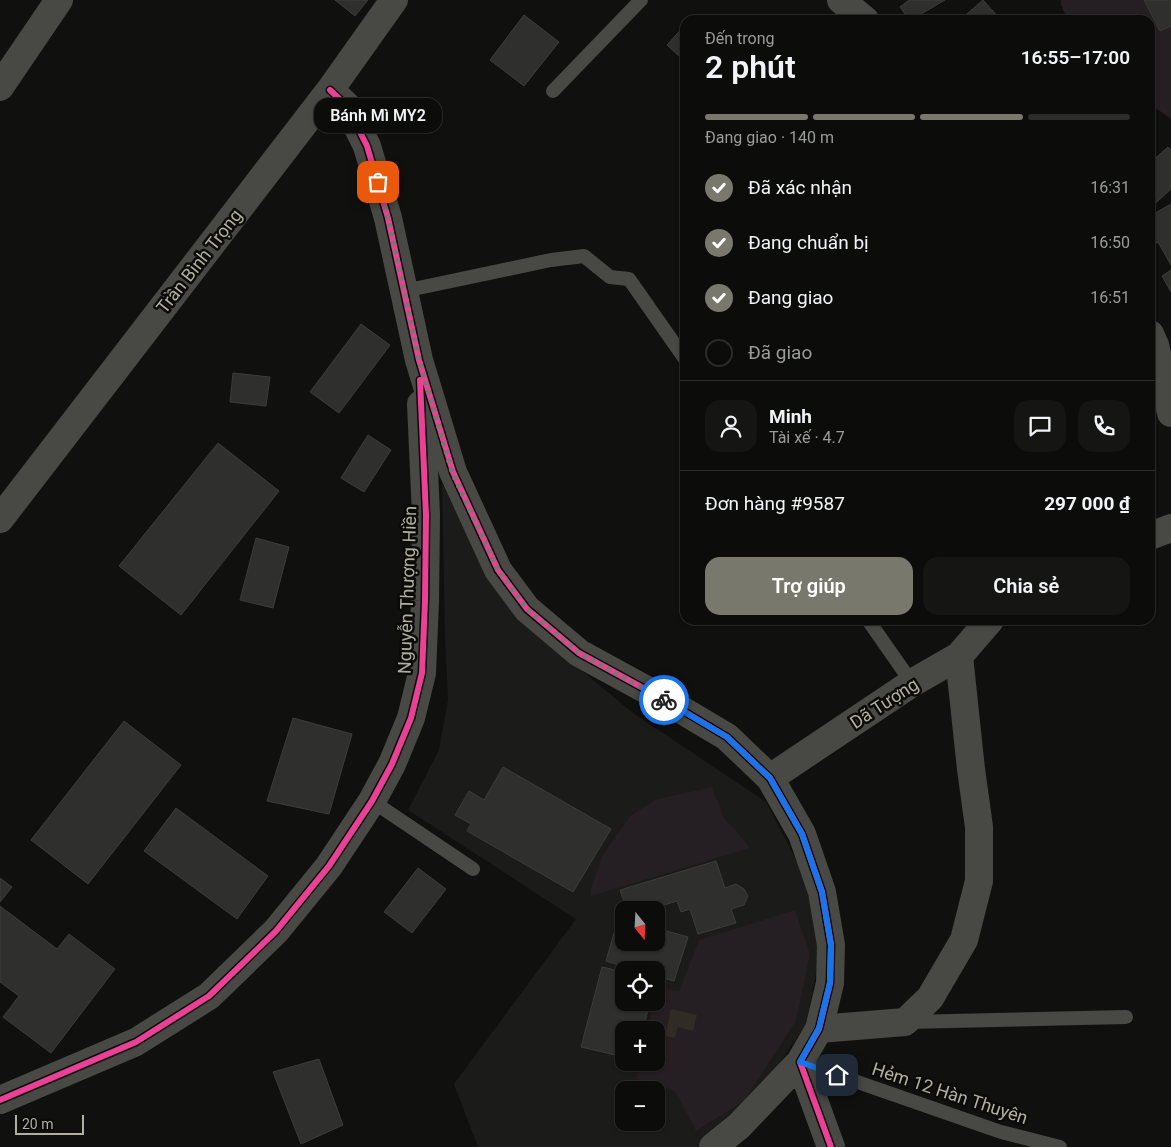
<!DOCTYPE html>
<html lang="vi">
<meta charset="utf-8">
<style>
:root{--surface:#0c0c0b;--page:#151514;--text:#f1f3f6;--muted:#9a9b9d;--line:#2c2c2c;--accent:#79786d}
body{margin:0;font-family:Roboto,sans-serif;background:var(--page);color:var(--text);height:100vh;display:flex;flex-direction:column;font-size:19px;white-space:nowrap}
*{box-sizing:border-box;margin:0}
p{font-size:16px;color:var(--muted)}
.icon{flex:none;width:28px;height:28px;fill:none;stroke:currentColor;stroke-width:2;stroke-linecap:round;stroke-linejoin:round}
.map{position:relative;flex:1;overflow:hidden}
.drawer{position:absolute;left:680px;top:15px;width:475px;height:610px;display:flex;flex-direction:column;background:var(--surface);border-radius:15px;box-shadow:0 1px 4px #0004,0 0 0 1px var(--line)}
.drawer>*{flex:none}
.needle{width:32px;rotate:162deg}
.controls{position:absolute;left:615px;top:901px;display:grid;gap:10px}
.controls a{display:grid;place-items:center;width:50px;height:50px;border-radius:10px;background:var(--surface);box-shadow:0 1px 4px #0004,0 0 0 1px var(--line);font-size:25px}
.scale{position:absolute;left:15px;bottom:12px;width:69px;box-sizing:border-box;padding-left:5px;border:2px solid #b1b0a0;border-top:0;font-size:14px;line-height:18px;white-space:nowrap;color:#b1b0a0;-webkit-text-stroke:4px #0b0b0a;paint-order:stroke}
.pin{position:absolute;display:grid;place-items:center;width:42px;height:42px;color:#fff;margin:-21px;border-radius:10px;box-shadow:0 2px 8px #0006}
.courier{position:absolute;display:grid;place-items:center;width:50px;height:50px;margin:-25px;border:4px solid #1a73e8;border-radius:50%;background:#fff;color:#222;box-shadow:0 1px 6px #0007}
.bubble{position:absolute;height:35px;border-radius:15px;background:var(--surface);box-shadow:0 1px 4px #0004,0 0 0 1px var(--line);font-size:16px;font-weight:600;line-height:35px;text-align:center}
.headline em{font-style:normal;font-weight:600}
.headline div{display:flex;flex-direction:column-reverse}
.headline{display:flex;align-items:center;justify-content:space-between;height:85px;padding:0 25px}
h1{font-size:32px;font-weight:600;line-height:38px}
.bar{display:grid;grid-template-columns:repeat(4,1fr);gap:8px 5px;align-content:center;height:60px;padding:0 25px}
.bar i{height:6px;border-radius:4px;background:var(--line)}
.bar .current{background:var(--accent)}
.bar p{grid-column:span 4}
.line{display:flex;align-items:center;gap:12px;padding:0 25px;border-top:1px solid var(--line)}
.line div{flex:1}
.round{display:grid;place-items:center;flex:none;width:52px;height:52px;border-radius:15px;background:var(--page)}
ol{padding:0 25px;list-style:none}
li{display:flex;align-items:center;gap:15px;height:55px}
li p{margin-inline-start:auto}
li .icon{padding:5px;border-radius:50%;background:var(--accent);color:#fff;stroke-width:4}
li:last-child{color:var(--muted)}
li i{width:28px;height:28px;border:2px solid var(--line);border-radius:50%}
.primary-button{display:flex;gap:10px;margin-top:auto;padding:10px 25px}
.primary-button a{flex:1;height:58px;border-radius:15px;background:var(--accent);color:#fff;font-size:20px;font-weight:600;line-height:58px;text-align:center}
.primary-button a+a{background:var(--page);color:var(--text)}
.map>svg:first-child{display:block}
</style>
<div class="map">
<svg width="1171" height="1147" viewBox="0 0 1171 1147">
<rect width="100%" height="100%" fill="#10100f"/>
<!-- built -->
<path fill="#1b1b19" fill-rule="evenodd" d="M442,483l43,88 60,69 88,73 133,89 37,71 18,75 -15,76 -56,83 -53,40h-219l-24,-63 122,-165 -168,-109 31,-60 9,-50 -3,-63zM624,910h32v32h-32zM624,970h32v32h-32zM624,1030h32v32h-32zM624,1090h32v32h-32z"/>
<!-- green -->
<path fill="#251e22" d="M1061,0h110v119l-21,-15v-84h-82l-7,-15z
M712,787l13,33 14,14 11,14 -159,48v-8l12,-34 27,-38 27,-17z
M795,910l15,44 -14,67 -52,80 -48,30 -21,-40 -39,-12 4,-16 16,-1v-32h-9l7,-27 2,-1 2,-15 21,4 20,-51z"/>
<!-- water -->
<path fill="#302c24" d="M671,1009l26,6 -4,16 -15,-4 -3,11 -10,-2z"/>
<!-- building -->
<path fill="#2f2f2d" stroke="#3c3c38" d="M335,0h33l-13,16z
M909,0h36l-34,20h-2l-9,-13z
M983,0l18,20h-41z
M1144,0h27v26l-11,5z
M524,15l35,27 -35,44 -34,-26z
M685,25v26l-6,5 -12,-11z
M1168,147l3,3v39l-21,19v-45z
M1171,204v61l-13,-23 -8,5v-31z
M1171,270v22l-9,-16z
M361,324l29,21 -51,68 -29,-21z
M233,373l37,4 -4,29 -36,-4z
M368,435l23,15 -27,42 -23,-14z
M218,443l61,48 -98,124 -62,-49z
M256,538l33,9 -16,61 -33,-8z
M293,718l59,16 -23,80 -62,-13z
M124,721l57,44 -93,119 -57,-44z
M503,767l108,62 -38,63 -106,-61 4,-7 -16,-9 14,-24 15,9z
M176,808l92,68 -31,43 -93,-68z
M716,861l9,27 11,-4 8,5 4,7 -4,9 -13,4 5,14 -38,11 -8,-25 -9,3 -4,-11 -29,9h-21l-7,-20z
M418,868l28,21 -34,44 -28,-21z
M0,878l12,9 -12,15z
M0,906l57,43 12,-15 46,35 -64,84 -48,-36 16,-21 -19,-14z
M619,916l5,2v24h32v-14l32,9 -14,44 -18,-5v-6h-20l-30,-9z
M602,967l22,5v30h26l-7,28h-19v27l-43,-10z
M319,1059l24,66 -42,19 -28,-72z"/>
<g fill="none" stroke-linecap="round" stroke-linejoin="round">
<!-- service -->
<path stroke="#484844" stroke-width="14" d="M553,91l88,-91
M404,291l147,-31 33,-4 26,21 19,2 56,80
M868,620l44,63
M372,801l101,68
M907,1022l219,-5
M800,1062l201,70 59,15"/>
<!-- minor -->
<path stroke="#484844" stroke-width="28" d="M841,0l24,20
M0,87l59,-87
M330,90l17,16 20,40 21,72 31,142 34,112 45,98 29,39 52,44 86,47 62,37 43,41 32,56 20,58 9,53 -1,38 -11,46 -19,33 31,85
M1150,334l5,11 16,68
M0,519l330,-429 64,-90
M1150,536l21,-8
M770,778l142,-95 47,-27 31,-36
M819,1029l86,-7 25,-24 34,-58 15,-59v-54l-8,-58 -12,-113
M0,1100l136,-58 73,-46 67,-65 53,-65 43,-65 20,-37 19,-46 11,-45 3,-72 1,-86 -5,-111
M713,1147l26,-21 61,-64"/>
<defs>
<path id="cycleway" d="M330,90l17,16 20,40 21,72 31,142 34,112 45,98 29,39 52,44 86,47 62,37 43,41 32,56 20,58 9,53 -1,38 -11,46 -19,33 31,85
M0,1100l136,-58 73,-46 67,-65 53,-65 43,-65 20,-37 19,-46 11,-45 3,-72 1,-86 -6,-135"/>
</defs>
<!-- cycleway casing -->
<use href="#cycleway" stroke="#0b0b0a" stroke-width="9"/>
<!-- cycleway -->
<use href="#cycleway" stroke="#ea4096" stroke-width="6"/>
</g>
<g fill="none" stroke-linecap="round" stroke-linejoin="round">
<!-- done -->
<path stroke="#79786d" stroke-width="5" stroke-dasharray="0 9" d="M378,182l10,36 31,142 33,112 46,98 29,39 52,44 85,47"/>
<!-- route -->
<path stroke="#1a73e8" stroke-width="6" d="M664,700l63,37 43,41 32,56 20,58 9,53 -1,38 -11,45 -19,34 37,13"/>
</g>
<g text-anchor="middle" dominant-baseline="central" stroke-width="5" stroke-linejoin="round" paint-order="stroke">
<!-- street labels -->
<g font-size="18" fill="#b1b0a0" stroke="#0b0b0a">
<text transform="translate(199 261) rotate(-52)">Trần Bình Trọng</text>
<text transform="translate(407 590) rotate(-88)">Nguyễn Thượng Hiền</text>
<text transform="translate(884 703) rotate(-33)">Dã Tượng</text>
<text transform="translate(950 1093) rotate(18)">Hẻm 12 Hàn Thuyên</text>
</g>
</g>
</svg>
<div class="controls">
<a><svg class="needle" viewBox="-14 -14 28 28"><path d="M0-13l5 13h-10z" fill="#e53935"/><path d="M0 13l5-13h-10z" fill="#9a9b9d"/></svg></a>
<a><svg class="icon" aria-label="locate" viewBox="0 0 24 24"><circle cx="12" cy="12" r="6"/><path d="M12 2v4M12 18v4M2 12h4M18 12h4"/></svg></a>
<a>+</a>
<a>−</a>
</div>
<div class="scale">20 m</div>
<div class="pin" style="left:378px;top:182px;background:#ea580c"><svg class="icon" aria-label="bag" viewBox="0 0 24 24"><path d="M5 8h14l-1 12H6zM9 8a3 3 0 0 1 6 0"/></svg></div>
<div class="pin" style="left:837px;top:1075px;background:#1f2937"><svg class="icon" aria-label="home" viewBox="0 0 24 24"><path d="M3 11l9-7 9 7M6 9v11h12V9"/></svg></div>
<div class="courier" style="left:664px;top:700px"><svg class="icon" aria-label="bike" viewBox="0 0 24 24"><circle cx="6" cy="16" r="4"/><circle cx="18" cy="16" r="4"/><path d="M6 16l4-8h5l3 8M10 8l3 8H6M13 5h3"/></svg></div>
<div class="bubble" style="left:314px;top:98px;width:128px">Bánh Mì MY2</div>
<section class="drawer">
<div class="headline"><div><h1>2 phút</h1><p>Đến trong</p></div><em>16:55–17:00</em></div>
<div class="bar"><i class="current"></i><i class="current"></i><i class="current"></i><i></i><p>Đang giao · 140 m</p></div>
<ol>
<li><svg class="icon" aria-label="check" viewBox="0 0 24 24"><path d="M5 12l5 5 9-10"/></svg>Đã xác nhận<p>16:31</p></li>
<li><svg class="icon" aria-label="check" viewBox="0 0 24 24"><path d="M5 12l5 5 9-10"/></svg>Đang chuẩn bị<p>16:50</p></li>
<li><svg class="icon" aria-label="check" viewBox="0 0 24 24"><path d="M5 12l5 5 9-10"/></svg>Đang giao<p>16:51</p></li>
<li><i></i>Đã giao</li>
</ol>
<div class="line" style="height:90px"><a class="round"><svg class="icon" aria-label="person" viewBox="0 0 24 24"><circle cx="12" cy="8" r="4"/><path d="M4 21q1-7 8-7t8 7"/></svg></a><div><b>Minh</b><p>Tài xế · 4.7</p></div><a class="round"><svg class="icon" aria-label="chat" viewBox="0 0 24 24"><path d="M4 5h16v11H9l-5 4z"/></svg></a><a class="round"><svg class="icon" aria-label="phone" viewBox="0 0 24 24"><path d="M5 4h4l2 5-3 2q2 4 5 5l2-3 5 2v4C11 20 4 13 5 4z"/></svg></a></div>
<div class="line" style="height:65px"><div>Đơn hàng #9587</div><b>297 000 ₫</b></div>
<div class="primary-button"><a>Trợ giúp</a><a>Chia sẻ</a></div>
</section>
</div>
